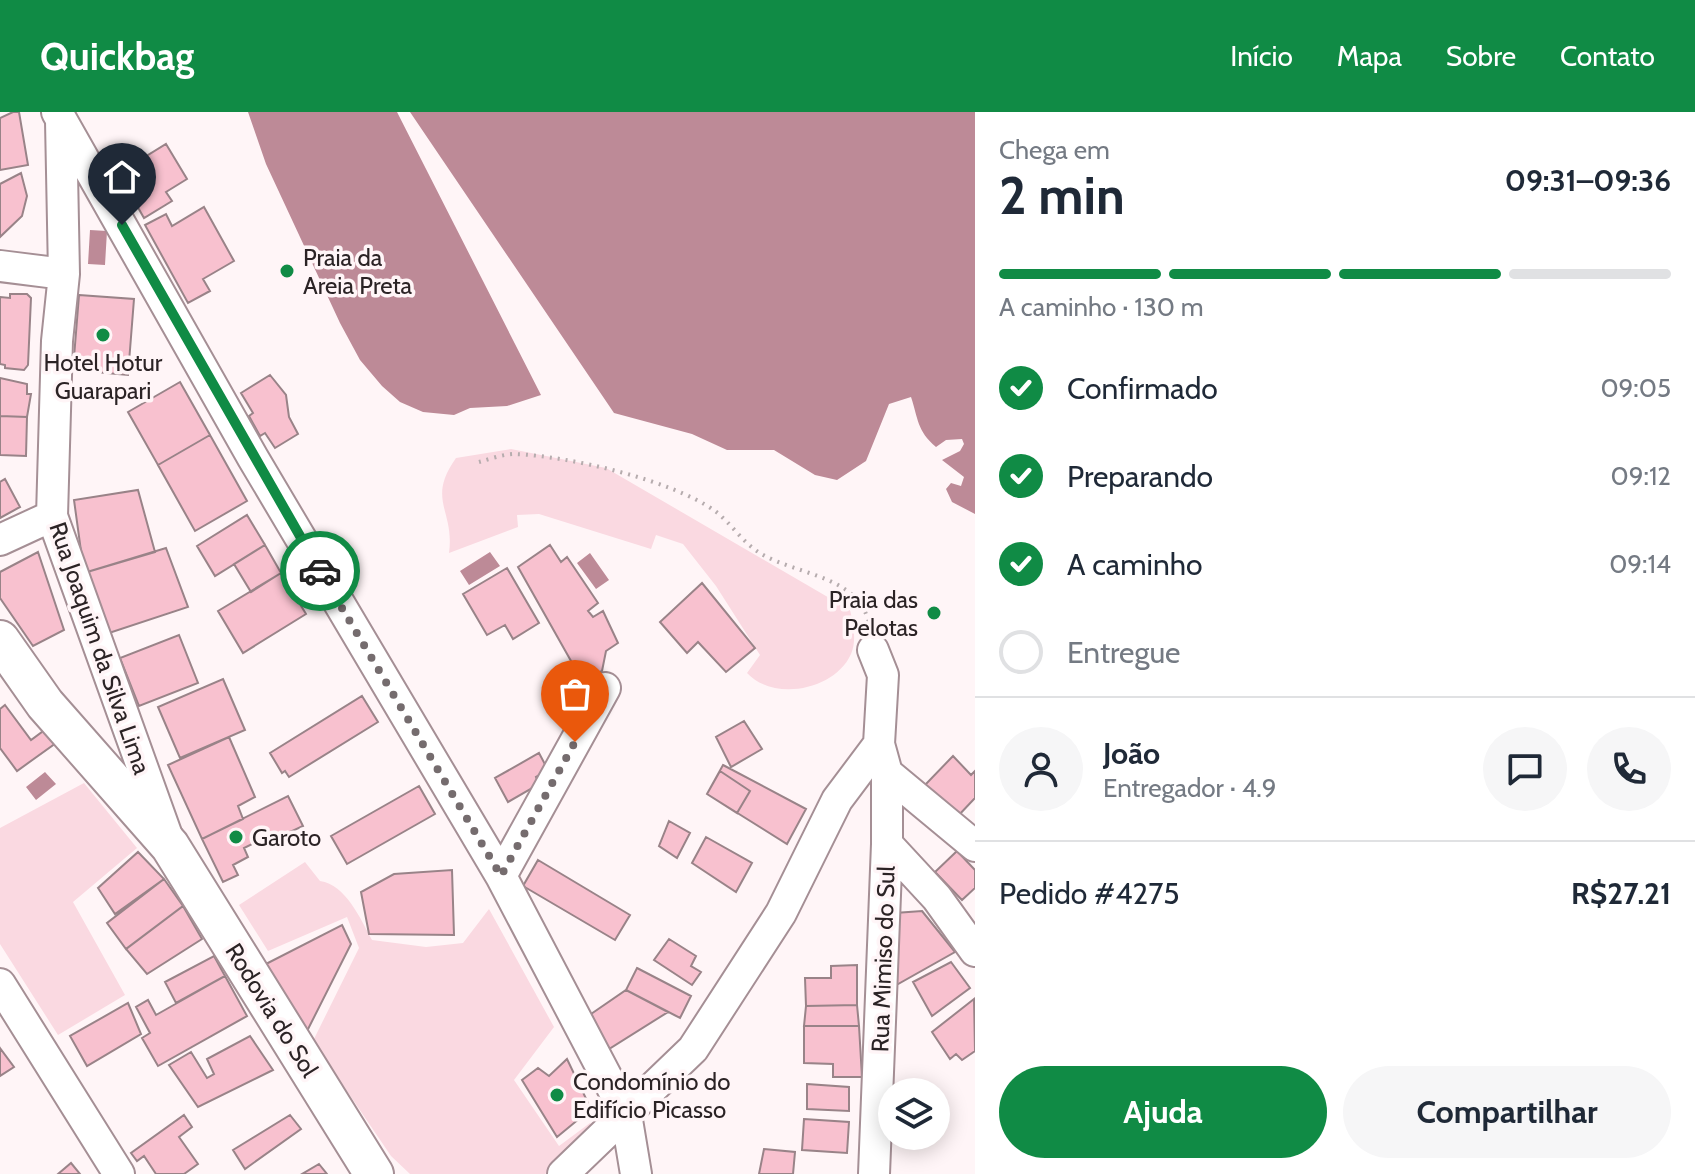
<!DOCTYPE html>
<html lang="pt">
<meta charset="utf-8">
<style>
:root{--surface:#fff;--page:#f6f6f7;--text:#1f2937;--muted:#747a83;--line:#e0e1e3;--accent:#108b45}
body{margin:0;font-family:Cabin,sans-serif;background:var(--page);color:var(--text);height:100vh;display:flex;flex-direction:column;font-size:30px;white-space:nowrap}
*{box-sizing:border-box;margin:0}
p{font-size:26px;color:var(--muted)}
.icon{flex:none;width:44px;height:44px;fill:none;stroke:currentColor;stroke-width:2;stroke-linecap:round;stroke-linejoin:round}
.map{position:relative;flex:1;overflow:hidden}
.side{display:flex;flex-direction:column;background:var(--surface);width:720px}
.side>*{flex:none}
.buttons{position:absolute;left:878px;top:966px;display:grid;gap:16px}
.buttons a{display:grid;place-items:center;width:72px;height:72px;border-radius:50%;background:var(--surface);box-shadow:0 4px 20px #0003;font-size:40px}
.pin{position:absolute;display:grid;place-items:center;width:68px;height:68px;color:#fff;margin:-82px -34px;border-radius:50% 50% 50% 0;rotate:-45deg;box-shadow:0 0 8px #0007}
.pin .icon{rotate:45deg}
.courier{position:absolute;display:grid;place-items:center;width:80px;height:80px;margin:-40px;border:6px solid #108b45;border-radius:50%;background:#fff;color:#222;box-shadow:0 2px 10px #0007}
.headline em{font-style:normal;font-weight:800}
.headline div{display:flex;flex-direction:column-reverse}
.headline{display:flex;align-items:center;justify-content:space-between;height:136px;padding:0 24px}
h1{font-size:52px;font-weight:800;line-height:60px}
.bar{display:grid;grid-template-columns:repeat(4,1fr);gap:12px 8px;align-content:center;height:96px;padding:0 24px}
.bar i{height:10px;border-radius:6px;background:var(--line)}
.bar .active{background:var(--accent)}
.bar p{grid-column:span 4}
.line{display:flex;align-items:center;gap:20px;padding:0 24px;border-top:2px solid var(--line)}
.line div{flex:1}
.round{display:grid;place-items:center;flex:none;width:84px;height:84px;border-radius:42px;background:var(--page)}
ol{padding:0 24px;list-style:none}
li{display:flex;align-items:center;gap:24px;height:88px}
li p{margin-inline-start:auto}
li .icon{padding:8px;border-radius:50%;background:var(--accent);color:#fff;stroke-width:4}
li:last-child{color:var(--muted)}
li i{width:44px;height:44px;border:4px solid var(--line);border-radius:50%}
.cta{display:flex;gap:16px;margin-top:auto;padding:16px 24px}
.cta a{flex:1;height:92px;border-radius:48px;background:var(--accent);color:#fff;font-size:32px;font-weight:800;line-height:92px;text-align:center}
.cta a+a{background:var(--page);color:var(--text)}
header{display:flex;align-items:center;gap:48px;box-sizing:border-box;height:112px;padding:0 40px;background:var(--accent);color:#fff}
header strong{font-size:38px}
nav{display:flex;gap:44px;margin-inline-start:auto;font-size:28px}
main{display:flex;flex:1;min-height:0}
.map>svg:first-child{display:block}
</style>
<header>
<strong>Quickbag</strong>
<nav><a>Início</a><a>Mapa</a><a>Sobre</a><a>Contato</a></nav>
</header>
<main>
<div class="map">
<svg width="975" height="1062" viewBox="0 0 975 1062">
<rect width="100%" height="100%" fill="#fff5f7"/>
<!-- green -->
<path fill="#fad9e1" d="M511,337l95,19 244,142c3,12 7,31 1,44 -16,36 -77,48 -104,19l13,-18 -44,-69 -33,-42 -27,-9 -5,14 -112,-35 -22,1 1,12 -69,26c6,-43 -23,-53 7,-95z
M84,671l53,65 -64,54 52,93 -67,40 -58,-91v-116z
M305,750l15,19c26,4 40,37 52,59l54,7 37,-4 26,-34 65,118 -40,53 45,66 31,-23 6,6 -51,45h-135l-19,-18 -78,-115 46,-93 -12,-31 -79,34 -29,-46z"/>
<!-- water -->
<path fill="#bd8a97" d="M248,0h149l144,283 -34,11 -37,2 -16,7 -31,-3 -23,-10 -18,-16 -22,-26 -20,-37 -74,-159z
M410,0h565v402l-23,-12 -6,-13 5,-6 10,3 3,-9 -22,-17 18,-9 4,-7 -2,-5 -16,1 -10,7c-19,-16 -18,-29 -25,-50l-22,7 -23,57 -29,19 -22,-5 -41,-25h-47l-35,-16 -78,-21z
M90,118l17,1 -2,34 -17,-1z
M490,440l10,14 -31,19 -9,-14z
M590,441l19,27 -13,9 -19,-26z
M45,660l11,12 -20,16 -10,-13z"/>
<!-- building -->
<path fill="#f8c1cf" stroke="#998388" stroke-width="2" d="M13,0h6l9,53 -28,5v-52z
M166,32l21,35 -21,13 6,9 -28,17 -8,-14 -4,3 -18,-31z
M21,61l6,23 -5,20 -22,21v-53z
M204,95l30,54 -31,18 7,12 -22,12 -43,-78 21,-11 6,12z
M10,182h17l4,4 -3,67 -4,5 -19,-2v-3l-5,-1v-67l10,1z
M79,183l55,4 -6,76 -55,-5z
M270,263l16,20 3,22 9,17 -23,14 -10,-15 -5,3 -11,-20 4,-3 -12,-20z
M0,266l27,6v10h4l-4,23 -27,-1z
M180,270l30,53 -52,30 -30,-53z
M0,304l27,1 -1,39 -26,-1z
M210,323l37,66 -52,30 -37,-66z
M5,367l15,28 -20,11v-36z
M138,378l17,62 -71,21 -10,-73z
M247,403l18,30 -50,31 -18,-30z
M265,433l16,28 -30,19 -17,-28z
M550,433l11,17 6,-5 31,46 -10,8 5,6 10,-6 15,32 -12,8 -4,20 -16,8 6,10 -16,22 -22,-39 17,-11 -53,-94z
M166,436l22,59 -82,27 -22,-61z
M38,440l26,78 -31,16 -33,-48v-26z
M507,456l32,55 -26,16 -8,-14 -18,10 -24,-41z
M281,461l25,41 -63,39 -25,-42z
M702,471l53,65 -29,24 -28,-30 -11,11 -27,-31z
M179,523l19,48 -59,23 -19,-48z
M223,567l22,51 -65,28 -22,-51z
M362,584l16,26 -89,55 -4,-6 -3,2 -12,-20z
M5,593l26,35 15,-11 10,14 -39,28 -17,-23v-39z
M744,609l18,28 -31,18 -15,-30z
M229,625l26,60 -17,9 5,13 -41,20 -34,-74z
M539,641l9,17 -12,7 3,7 -31,18 -13,-24z
M953,644l18,19 4,-4v27l-18,19 -32,-32z
M723,653l83,44 -19,35 -80,-50z
M720,659l30,20 -13,22 -30,-19z
M419,674l16,28 -88,50 -16,-28z
M288,684l15,30 -30,14 -2,-5 -27,13 4,9 -15,8 5,10 -15,7 -21,-43z
M669,709l21,12 -13,25 -18,-12z
M706,725l46,26 -16,29 -44,-29z
M957,739l18,19v18l-13,12 -27,-28z
M138,740l26,27 -49,35 -17,-26z
M538,748l92,55 -15,25 -92,-54z
M452,758l2,65 -85,-1 -8,-42 33,-18z
M164,767l19,27 -57,43 -19,-26z
M183,794l19,33 -55,35 -21,-25z
M922,799l33,41 -64,36 4,-75z
M342,813l9,19 -50,99 -41,-76z
M669,827l27,17 -5,10 10,6 -9,13 -38,-25z
M214,844l11,20 -49,27 -11,-21z
M951,850l19,26 -38,28 -19,-34z
M857,853v40l-51,1 -1,-28h26v-12z
M637,856l54,28 -11,22 -54,-28z
M225,864l22,40 -89,50 -16,-28 8,-5 -14,-26 12,-7 8,15z
M626,878l42,22 -59,37 -18,-35z
M974,887l1,52 -13,9 -6,-6 -6,5 -18,-27z
M128,891l13,31 -54,32 -17,-30z
M857,893l2,21h-55l2,-20z
M804,914h55l3,51h-29v-13l-29,-1z
M250,924l23,34 -75,37 -29,-42 22,-13 16,26 7,-4 -7,-15z
M0,936l14,19 -14,9z
M567,947l24,50 -34,28 -35,-57 16,-12 11,8z
M807,972l42,3v24l-42,-2z
M184,1003l8,12 -13,10 19,27 -14,10h-28l-12,-18 -7,5 -6,-8z
M290,1003l11,14 -56,40 -12,-19z
M804,1007l45,3 -2,31 -45,-3z
M764,1037l31,3 -2,22h-34z
M71,1051l9,11h-22z
M319,1052l8,10h-25z"/>
<g fill="none" stroke-linecap="round" stroke-linejoin="round">
<defs>
<path id="minor" d="M57,0l196,346 248,418 125,238 10,60
M61,9l3,153 -7,67 -5,175 115,320
M0,154l64,8
M0,428l52,-24
M873,538l10,25 -4,69 8,29v71l-13,330
M887,661l88,73
M887,732l50,54 38,53
M501,764l104,-188
M0,872l119,190
M563,1062l130,-125 88,-136 56,-113 42,-56"/>
<path id="major" d="M0,528l45,64 125,142 204,328"/>
</defs>
<!-- minor casing -->
<use href="#minor" stroke="#a58f95" stroke-width="34"/>
<!-- major casing -->
<use href="#major" stroke="#a58f95" stroke-width="42"/>
<!-- path -->
<path stroke="#b6acae" stroke-width="4" stroke-dasharray="2 6" stroke-linecap="butt" d="M479,350c11,-3 24,-8 36,-8 53,2 157,26 200,57 16,12 28,32 45,42 37,23 103,22 110,76"/>
<!-- minor -->
<use href="#minor" stroke="#fff" stroke-width="30"/>
<!-- major -->
<use href="#major" stroke="#fff" stroke-width="38"/>
</g>
<g fill="none" stroke-linecap="round" stroke-linejoin="round">
<!-- done -->
<path stroke="#756c6e" stroke-width="8" stroke-dasharray="0 14.4" d="M320,459l181,305 74,-134"/>
<!-- route -->
<path stroke="#108b45" stroke-width="10" d="M122,113l198,346"/>
</g>
<!-- markers -->
<g fill="#108b45" stroke="#fff5f7" stroke-width="3">
<circle cx="287" cy="159" r="8"/>
<circle cx="103" cy="223" r="8"/>
<circle cx="934" cy="501" r="8"/>
<circle cx="236" cy="725" r="8"/>
<circle cx="557" cy="983" r="8"/>
</g>
<g text-anchor="middle" dominant-baseline="central" stroke-width="7" stroke-linejoin="round" paint-order="stroke">
<!-- poi labels -->
<g font-size="24" fill="#2b2325" stroke="#fff5f7" text-anchor="start">
<text x="303" y="145">Praia da<tspan x="303" dy="28">Areia Preta</tspan></text>
<text x="103" y="250" text-anchor="middle">Hotel Hotur<tspan x="103" dy="28">Guarapari</tspan></text>
<text x="918" y="487" text-anchor="end">Praia das<tspan x="918" dy="28">Pelotas</tspan></text>
<text x="252" y="725">Garoto</text>
<text x="573" y="969">Condomínio do<tspan x="573" dy="28">Edifício Picasso</tspan></text>
</g>
<!-- street labels -->
<g font-size="24" fill="#2b2325" stroke="#fff5f7">
<text transform="translate(100 536) rotate(71)">Rua Joaquim da Silva Lima</text>
<text transform="translate(883 847) rotate(-88)">Rua Mimiso do Sul</text>
<text transform="translate(272 898) rotate(58)">Rodovia do Sol</text>
</g>
</g>
</svg>
<div class="buttons">
<a><svg class="icon" aria-label="layers" viewBox="0 0 24 24"><path d="M12 4l9 5-9 5-9-5zM3 14l9 5 9-5"/></svg></a>
</div>
<div class="pin" style="left:575px;top:630px;background:#ea580c"><svg class="icon" aria-label="bag" viewBox="0 0 24 24"><path d="M5 8h14l-1 12H6zM9 8a3 3 0 0 1 6 0"/></svg></div>
<div class="pin" style="left:122px;top:113px;background:#1f2937"><svg class="icon" aria-label="home" viewBox="0 0 24 24"><path d="M3 11l9-7 9 7M6 9v11h12V9"/></svg></div>
<div class="courier" style="left:320px;top:459px"><svg class="icon" aria-label="car" viewBox="0 0 24 24"><path d="M5 17H2v-5l4-1 3-4h7l3 4 3 1v5h-3M9 17h6M6 11h13"/><circle cx="7" cy="17" r="2"/><circle cx="17" cy="17" r="2"/></svg></div>
</div>
<section class="side">
<div class="headline"><div><h1>2 min</h1><p>Chega em</p></div><em>09:31–09:36</em></div>
<div class="bar"><i class="active"></i><i class="active"></i><i class="active"></i><i></i><p>A caminho · 130 m</p></div>
<ol>
<li><svg class="icon" aria-label="check" viewBox="0 0 24 24"><path d="M5 12l5 5 9-10"/></svg>Confirmado<p>09:05</p></li>
<li><svg class="icon" aria-label="check" viewBox="0 0 24 24"><path d="M5 12l5 5 9-10"/></svg>Preparando<p>09:12</p></li>
<li><svg class="icon" aria-label="check" viewBox="0 0 24 24"><path d="M5 12l5 5 9-10"/></svg>A caminho<p>09:14</p></li>
<li><i></i>Entregue</li>
</ol>
<div class="line" style="height:144px"><a class="round"><svg class="icon" aria-label="person" viewBox="0 0 24 24"><circle cx="12" cy="8" r="4"/><path d="M4 21q1-7 8-7t8 7"/></svg></a><div><b>João</b><p>Entregador · 4.9</p></div><a class="round"><svg class="icon" aria-label="chat" viewBox="0 0 24 24"><path d="M4 5h16v11H9l-5 4z"/></svg></a><a class="round"><svg class="icon" aria-label="phone" viewBox="0 0 24 24"><path d="M5 4h4l2 5-3 2q2 4 5 5l2-3 5 2v4C11 20 4 13 5 4z"/></svg></a></div>
<div class="line" style="height:104px"><div>Pedido #4275</div><b>R$27.21</b></div>
<div class="cta"><a>Ajuda</a><a>Compartilhar</a></div>
</section>
</main>
